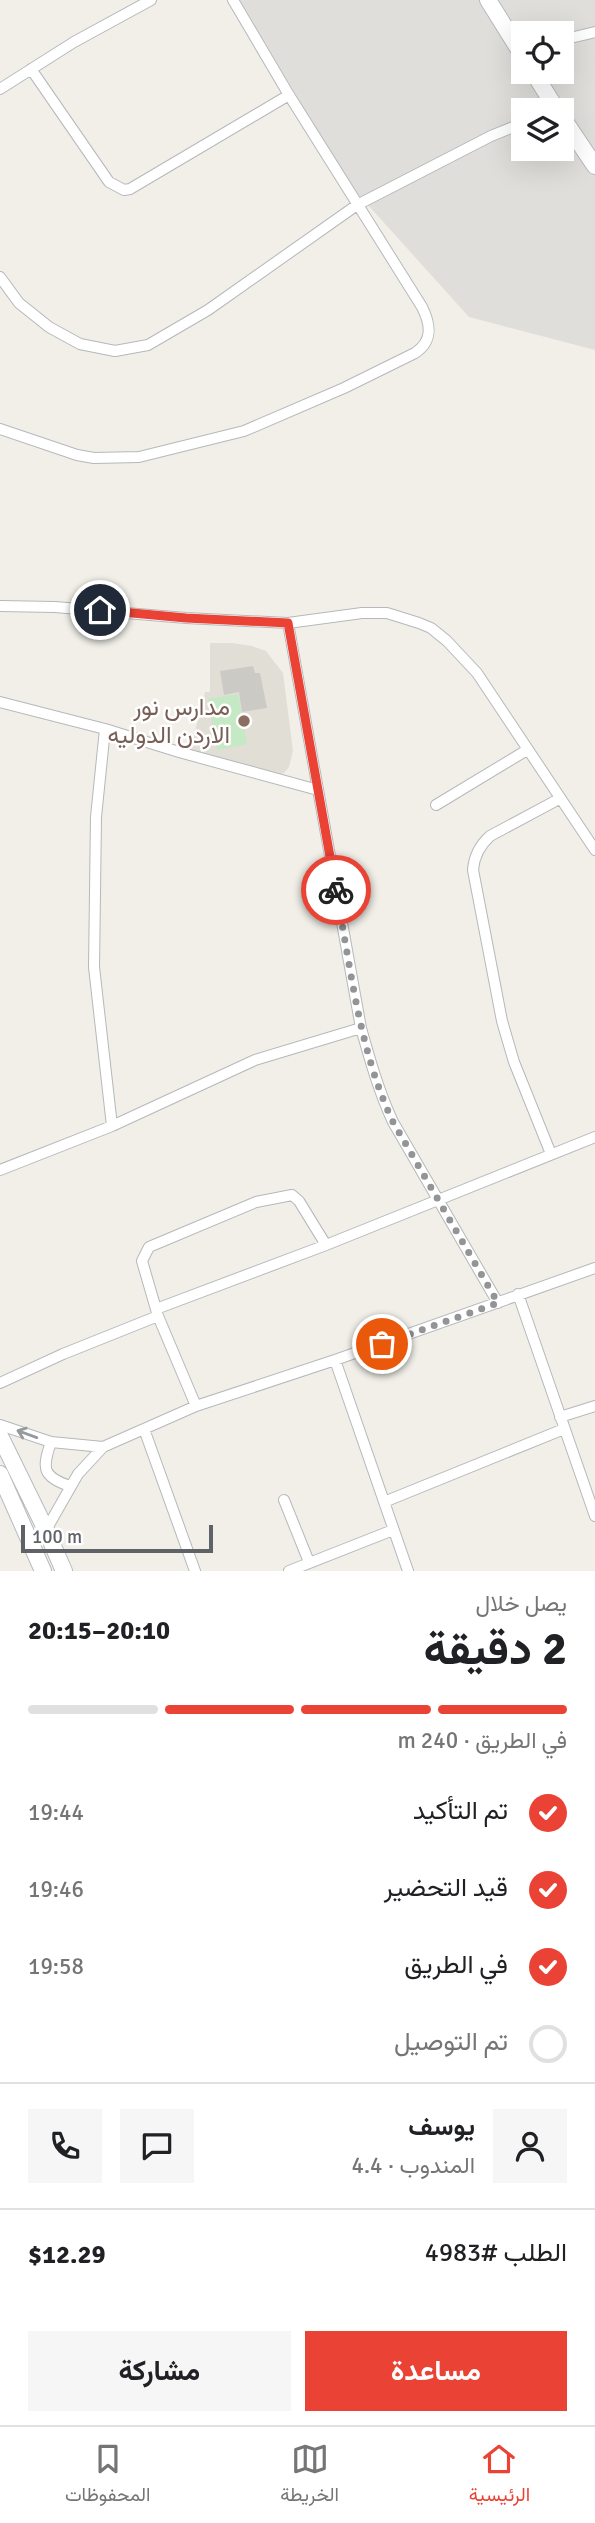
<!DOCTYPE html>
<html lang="ar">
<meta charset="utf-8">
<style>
:root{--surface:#fff;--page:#f6f6f6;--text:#202124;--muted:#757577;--line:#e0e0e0;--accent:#ea4335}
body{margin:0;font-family:Signika,Vazirmatn,sans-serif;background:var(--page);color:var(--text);direction:rtl;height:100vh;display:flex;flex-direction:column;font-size:26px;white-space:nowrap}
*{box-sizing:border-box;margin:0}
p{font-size:23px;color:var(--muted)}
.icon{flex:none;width:38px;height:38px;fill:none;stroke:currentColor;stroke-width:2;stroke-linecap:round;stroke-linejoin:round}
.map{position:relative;height:1571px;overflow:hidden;direction:ltr}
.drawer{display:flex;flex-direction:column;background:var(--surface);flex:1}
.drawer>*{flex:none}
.buttons{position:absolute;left:511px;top:21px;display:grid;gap:14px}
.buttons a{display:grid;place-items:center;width:63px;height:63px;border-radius:0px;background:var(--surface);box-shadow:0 7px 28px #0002;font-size:35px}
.scale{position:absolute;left:21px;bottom:18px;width:192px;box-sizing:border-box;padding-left:7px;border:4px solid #5f6368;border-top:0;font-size:19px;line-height:24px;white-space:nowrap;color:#5f6368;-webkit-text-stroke:5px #fff;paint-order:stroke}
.pin{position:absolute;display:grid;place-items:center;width:60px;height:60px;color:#fff;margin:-30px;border:4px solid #fff;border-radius:50%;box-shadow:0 2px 7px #0007}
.courier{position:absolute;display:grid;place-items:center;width:70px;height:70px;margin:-35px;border:5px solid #ea4335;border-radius:50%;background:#fff;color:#222;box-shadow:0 2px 9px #0007}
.head em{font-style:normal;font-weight:700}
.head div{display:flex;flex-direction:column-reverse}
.head{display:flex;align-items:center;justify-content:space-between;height:119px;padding:0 28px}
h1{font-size:46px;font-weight:700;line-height:52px}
.bar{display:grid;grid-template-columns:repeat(4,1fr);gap:10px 7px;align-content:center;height:84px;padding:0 28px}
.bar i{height:9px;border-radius:5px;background:var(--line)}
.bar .active{background:var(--accent)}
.bar p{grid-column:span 4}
.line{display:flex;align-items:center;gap:18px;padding:0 28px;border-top:2px solid var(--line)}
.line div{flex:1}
.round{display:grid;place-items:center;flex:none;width:74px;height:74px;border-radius:0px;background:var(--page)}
ol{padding:0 28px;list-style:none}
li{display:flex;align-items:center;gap:21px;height:77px}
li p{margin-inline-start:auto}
li .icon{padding:7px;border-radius:50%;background:var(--accent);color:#fff;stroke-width:4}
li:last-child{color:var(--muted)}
li i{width:38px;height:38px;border:4px solid var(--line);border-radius:50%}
.button{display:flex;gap:14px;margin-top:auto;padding:14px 28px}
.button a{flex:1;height:80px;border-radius:0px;background:var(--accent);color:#fff;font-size:28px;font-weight:700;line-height:80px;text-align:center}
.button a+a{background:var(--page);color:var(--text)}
.dock{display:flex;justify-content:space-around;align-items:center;height:98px;border-top:2px solid var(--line);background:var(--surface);font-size:19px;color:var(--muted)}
.dock a{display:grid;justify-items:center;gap:4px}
.dock .active{color:var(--accent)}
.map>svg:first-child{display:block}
</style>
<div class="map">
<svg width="595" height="1571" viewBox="0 0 595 1571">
<rect width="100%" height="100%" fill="#f1efe8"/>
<!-- industrial -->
<path fill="#e0deda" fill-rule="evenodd" d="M240,0h355v350l-126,-33 -120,-133zM523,33h39v39h-39zM523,110h39v39h-39z"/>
<!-- education -->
<path fill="#e1ded6" d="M210,643h22l20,3 14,5 17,22 10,78 -4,16 -5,6 -7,2 -87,-24 15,-59h5z"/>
<!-- green -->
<path fill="#c5e8c5" d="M238,694l9,50 -30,6 -9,-51z"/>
<!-- building -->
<path fill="#cccac5" d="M253,666l2,7h5l7,35 -25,4 -3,-20 -15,3 -4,-24z"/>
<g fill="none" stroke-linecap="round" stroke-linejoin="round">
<defs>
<path id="street" d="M562,40l33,-8
M31,69l78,113 15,8 6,-1 159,-94
M0,89l74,-47 77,-42
M0,277l19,26 30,24 31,17 35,7 33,-6 60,-35 149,-105 134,-69 32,-13
M0,429l77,26 17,3 45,-1 105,-26 100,-43 71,-35c18,-12 16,-28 7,-46l-133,-212 -56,-95
M0,606l55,1 131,11 102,5 74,-10h25l32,10 12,5 16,13 30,32 118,177
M288,623l73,405c9,32 18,64 32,94l105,181
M0,702l105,27 -9,88 -2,150 18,159
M105,729l74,23 139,38
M436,805l91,-55
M551,1154l-37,-92 -12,-41 -29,-151c1,-14 6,-24 17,-34l69,-37
M0,1170l112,-44 143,-66 106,-32
M518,1294l77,222
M156,1309l170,-64 269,-108
M335,1360l73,211
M0,1383l63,-29 95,-38
M196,1406l-38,-90 -16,-55 7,-14 107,-45 36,-7 7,6 27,44
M560,1417l35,-11
M0,1425l51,17 52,5
M144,1429l51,142
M51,1442c-9,26 -9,35 19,44
M284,1500l25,62
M384,1502l180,-73
M46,1530l32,-56 25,-27 93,-41 139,-46 260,-92
M289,1571l104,-41"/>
<path id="secondary" d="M488,0l35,56
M533,72l24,38
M562,117l33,49
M0,1436l46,94 18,41
M0,1474l43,97"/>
</defs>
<!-- street casing -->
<use href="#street" stroke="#b5b8bc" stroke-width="12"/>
<!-- secondary casing -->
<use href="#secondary" stroke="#b6babf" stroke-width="18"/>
<!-- street -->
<use href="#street" stroke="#fff" stroke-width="10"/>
<!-- secondary -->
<use href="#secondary" stroke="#fff" stroke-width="16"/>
</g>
<!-- one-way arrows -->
<defs><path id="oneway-shaft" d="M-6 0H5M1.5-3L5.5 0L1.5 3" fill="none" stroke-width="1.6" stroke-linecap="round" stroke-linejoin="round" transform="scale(1.75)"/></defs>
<use stroke="#979a9d" href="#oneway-shaft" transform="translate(27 1434) rotate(-160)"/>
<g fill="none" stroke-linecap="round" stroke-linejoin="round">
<!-- done -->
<path stroke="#929495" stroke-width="7" stroke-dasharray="0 12.6" d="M336,890c15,79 23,160 57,232l105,181 -116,41"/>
<!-- route -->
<path stroke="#ea4335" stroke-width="9" d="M100,610l86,8 102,5 48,267"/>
</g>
<!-- markers -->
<circle fill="#8d6e63" stroke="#fff" stroke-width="2.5" cx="244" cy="721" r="7"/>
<g text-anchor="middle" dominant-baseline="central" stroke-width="5" stroke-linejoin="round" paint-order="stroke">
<!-- education labels -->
<g font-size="24" fill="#785e54" stroke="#fff" text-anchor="end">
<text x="230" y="707">مدارس نور<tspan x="230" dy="28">الاردن الدوليه</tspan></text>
</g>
</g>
</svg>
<div class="buttons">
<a><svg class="icon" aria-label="locate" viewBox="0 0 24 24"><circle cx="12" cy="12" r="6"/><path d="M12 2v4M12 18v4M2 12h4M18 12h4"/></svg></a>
<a><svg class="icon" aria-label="layers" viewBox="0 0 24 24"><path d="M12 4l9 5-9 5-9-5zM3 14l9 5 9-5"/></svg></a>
</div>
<div class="scale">100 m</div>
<div class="pin" style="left:382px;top:1344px;background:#ea580c"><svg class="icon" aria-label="bag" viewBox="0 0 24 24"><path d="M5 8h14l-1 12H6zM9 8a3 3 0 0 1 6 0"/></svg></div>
<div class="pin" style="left:100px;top:610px;background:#1f2937"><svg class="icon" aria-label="home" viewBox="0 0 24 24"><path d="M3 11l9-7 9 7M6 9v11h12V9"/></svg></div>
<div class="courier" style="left:336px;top:890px"><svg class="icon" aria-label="bike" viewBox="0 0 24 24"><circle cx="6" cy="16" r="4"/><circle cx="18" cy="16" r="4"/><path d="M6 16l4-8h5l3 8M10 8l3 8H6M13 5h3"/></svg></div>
</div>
<section class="drawer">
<div class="head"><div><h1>2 دقيقة</h1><p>يصل خلال</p></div><em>20:10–20:15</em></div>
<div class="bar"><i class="active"></i><i class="active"></i><i class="active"></i><i></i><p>في الطريق · 240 m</p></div>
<ol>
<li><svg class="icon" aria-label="check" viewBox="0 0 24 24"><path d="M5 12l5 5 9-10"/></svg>تم التأكيد<p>19:44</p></li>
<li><svg class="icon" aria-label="check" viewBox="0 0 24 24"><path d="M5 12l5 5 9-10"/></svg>قيد التحضير<p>19:46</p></li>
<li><svg class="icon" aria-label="check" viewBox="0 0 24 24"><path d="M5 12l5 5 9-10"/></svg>في الطريق<p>19:58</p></li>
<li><i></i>تم التوصيل</li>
</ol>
<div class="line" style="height:126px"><a class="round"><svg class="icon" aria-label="person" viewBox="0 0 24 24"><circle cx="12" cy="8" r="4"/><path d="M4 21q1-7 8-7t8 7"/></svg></a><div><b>يوسف</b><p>المندوب · 4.4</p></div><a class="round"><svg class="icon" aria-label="chat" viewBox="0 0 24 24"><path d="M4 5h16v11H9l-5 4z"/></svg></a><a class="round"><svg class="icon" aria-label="phone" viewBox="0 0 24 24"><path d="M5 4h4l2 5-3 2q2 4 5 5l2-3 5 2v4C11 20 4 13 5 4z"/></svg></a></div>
<div class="line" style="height:91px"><div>الطلب #4983</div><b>$12.29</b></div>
<div class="button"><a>مساعدة</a><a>مشاركة</a></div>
</section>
<nav class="dock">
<a class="active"><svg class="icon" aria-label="home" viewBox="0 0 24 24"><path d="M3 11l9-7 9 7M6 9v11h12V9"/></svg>الرئيسية</a>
<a><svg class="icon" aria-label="map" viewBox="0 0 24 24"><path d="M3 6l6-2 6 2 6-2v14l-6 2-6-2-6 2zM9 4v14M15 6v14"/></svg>الخريطة</a>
<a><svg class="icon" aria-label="saved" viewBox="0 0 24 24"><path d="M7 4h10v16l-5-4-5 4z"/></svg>المحفوظات</a>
</nav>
